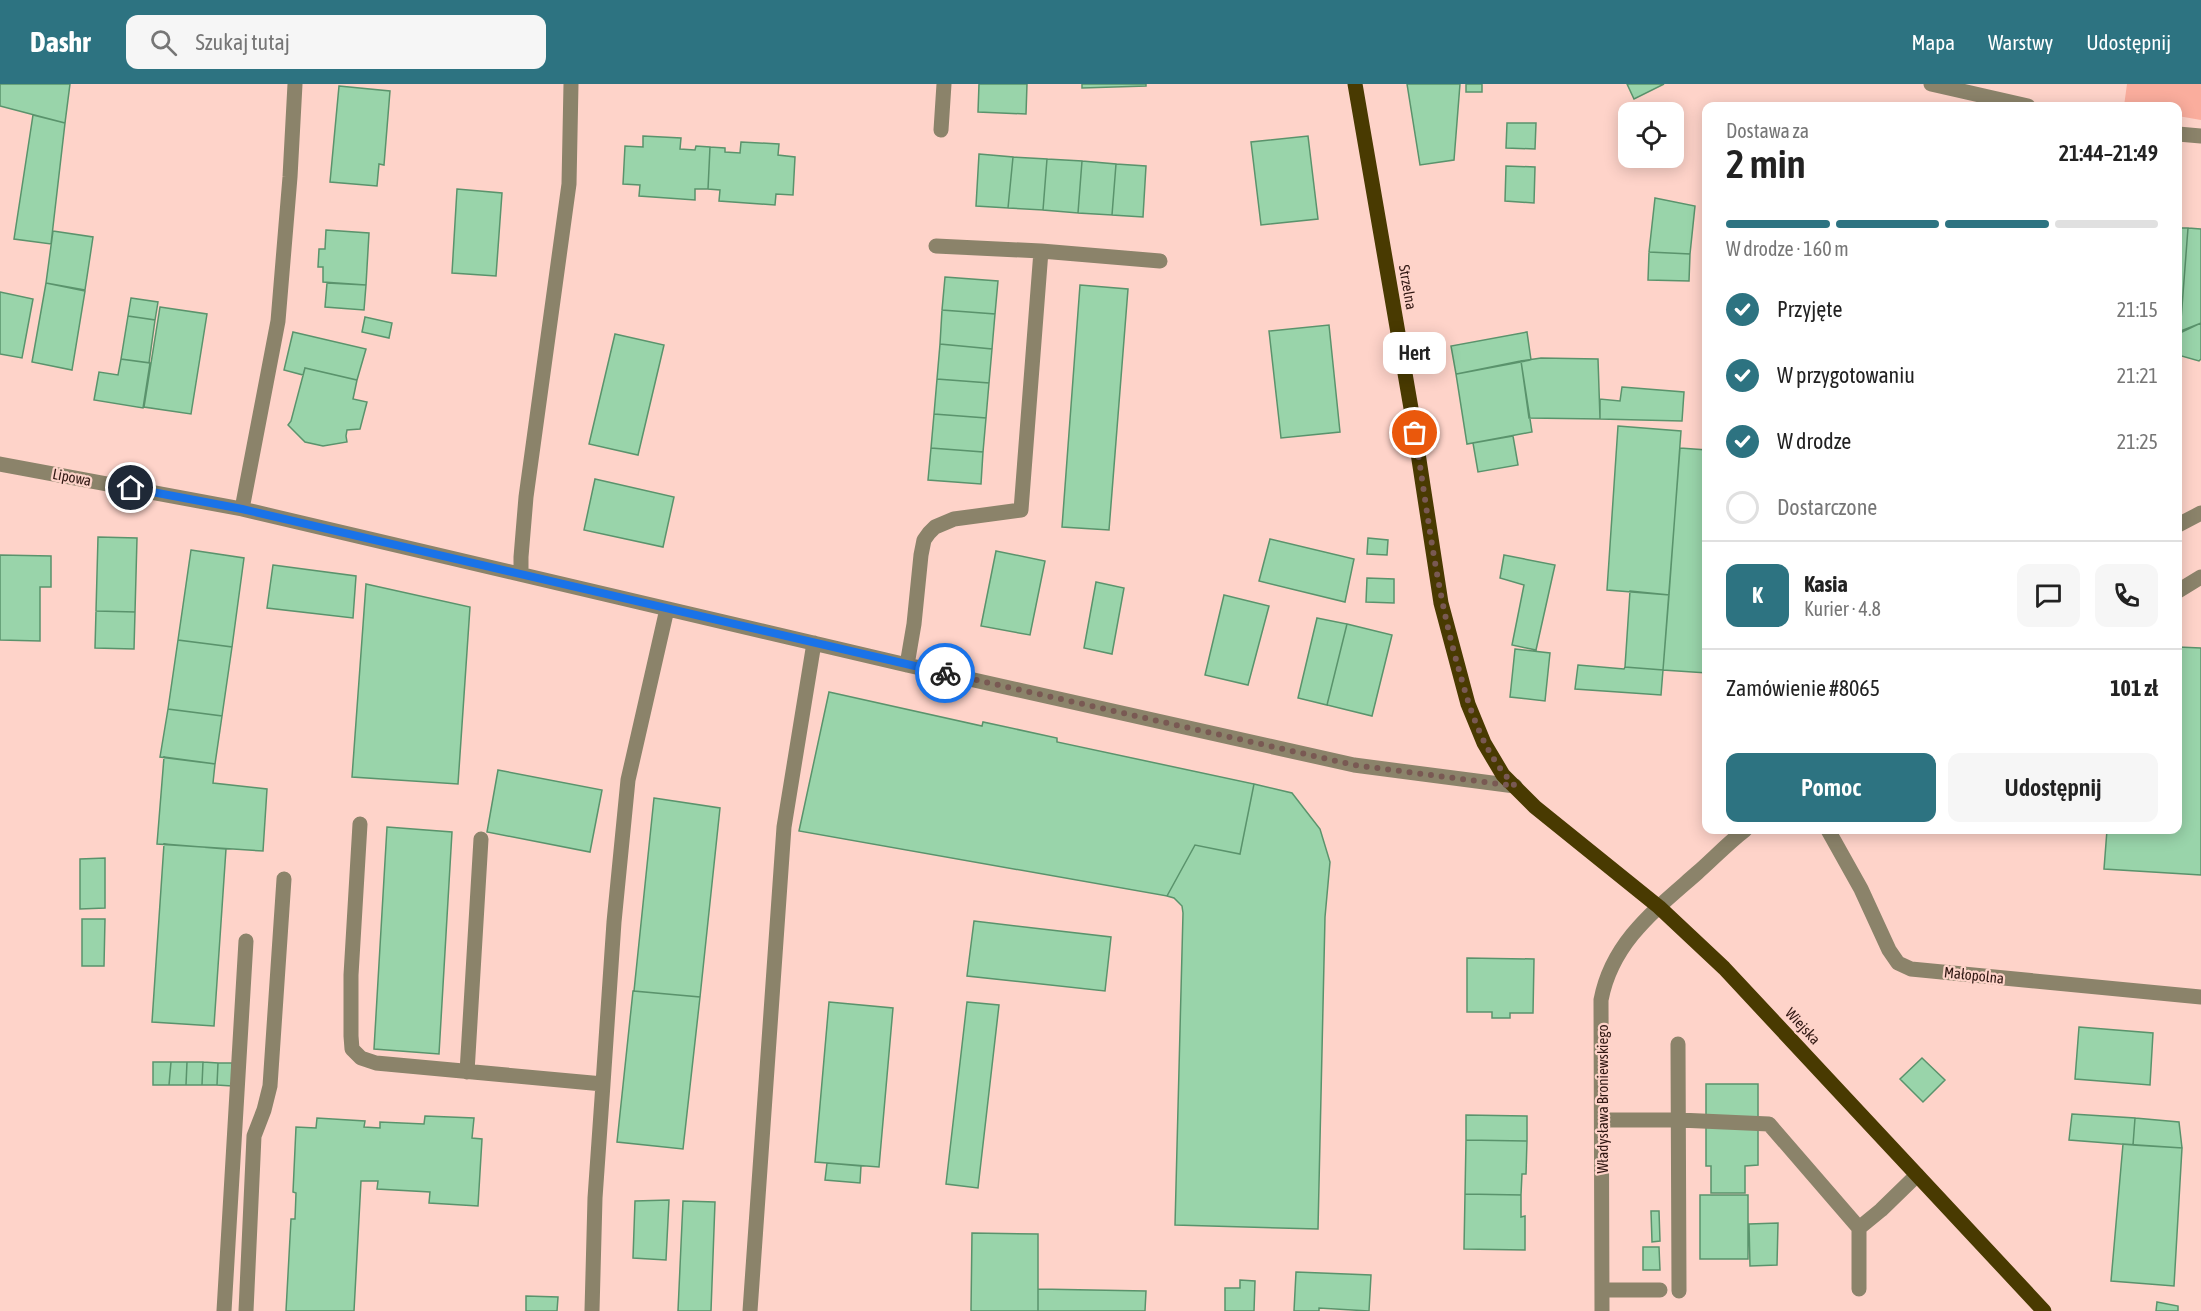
<!DOCTYPE html>
<html lang="pl">
<meta charset="utf-8">
<style>
:root{--surface:#fff;--page:#f6f6f6;--text:#222;--muted:#767676;--line:#e0e0e0;--accent:#2d7381}
body{margin:0;font-family:"Asap Condensed",sans-serif;background:var(--page);color:var(--text);height:100vh;display:flex;flex-direction:column;font-size:22px;white-space:nowrap}
*{box-sizing:border-box;margin:0}
p{font-size:20px;color:var(--muted)}
.icon{flex:none;width:33px;height:33px;fill:none;stroke:currentColor;stroke-width:2;stroke-linecap:round;stroke-linejoin:round}
.map{position:relative;flex:1;overflow:hidden}
.details{position:absolute;left:1702px;top:18px;width:480px;height:732px;display:flex;flex-direction:column;background:var(--surface);border-radius:12px;box-shadow:0 3px 15px #0003}
.details>*{flex:none}
.tools{position:absolute;left:1618px;top:18px;display:grid;gap:12px}
.tools a{display:grid;place-items:center;width:66px;height:66px;border-radius:12px;background:var(--surface);box-shadow:0 3px 15px #0003;font-size:30px}
.pin{position:absolute;display:grid;place-items:center;width:51px;height:51px;color:#fff;margin:-26px;border:3px solid #fff;border-radius:50%;box-shadow:0 2px 6px #0007}
.courier{position:absolute;display:grid;place-items:center;width:60px;height:60px;margin:-30px;border:4px solid #1a73e8;border-radius:50%;background:#fff;color:#222;box-shadow:0 2px 8px #0007}
.bubble{position:absolute;height:42px;border-radius:12px;background:var(--surface);box-shadow:0 3px 15px #0003;font-size:20px;font-weight:600;line-height:42px;text-align:center}
.head em{font-style:normal;font-weight:600}
.head div{display:flex;flex-direction:column-reverse}
.head{display:flex;align-items:center;justify-content:space-between;height:102px;padding:0 24px}
h1{font-size:39px;font-weight:600;line-height:45px}
.bar{display:grid;grid-template-columns:repeat(4,1fr);gap:9px 6px;align-content:center;height:72px;padding:0 24px}
.bar i{height:8px;border-radius:4px;background:var(--line)}
.bar .selected{background:var(--accent)}
.bar p{grid-column:span 4}
.line{display:flex;align-items:center;gap:15px;padding:0 24px;border-top:2px solid var(--line)}
.line div{flex:1}
.round{display:grid;place-items:center;flex:none;width:63px;height:63px;border-radius:12px;background:var(--page)}
ol{padding:0 24px;list-style:none}
li{display:flex;align-items:center;gap:18px;height:66px}
li p{margin-inline-start:auto}
li .icon{padding:6px;border-radius:50%;background:var(--accent);color:#fff;stroke-width:4}
li:last-child{color:var(--muted)}
li i{width:33px;height:33px;border:3px solid var(--line);border-radius:50%}
.primary-button{display:flex;gap:12px;margin-top:auto;padding:12px 24px}
.primary-button a{flex:1;height:69px;border-radius:12px;background:var(--accent);color:#fff;font-size:24px;font-weight:600;line-height:69px;text-align:center}
.primary-button a+a{background:var(--page);color:var(--text)}
header{display:flex;align-items:center;gap:36px;box-sizing:border-box;height:84px;padding:0 30px;background:var(--accent);color:#fff}
header strong{font-size:28px}
nav{display:flex;gap:33px;margin-inline-start:auto;font-size:21px}
.search{width:420px;height:54px;background:var(--page);display:flex;align-items:center;gap:15px;box-sizing:border-box;padding:0 21px;border-radius:12px;color:var(--muted);font-size:22px}
.map>svg:first-child{display:block}
</style>
<header>
<strong>Dashr</strong>
<div class="search"><svg class="icon" aria-label="search" viewBox="0 0 24 24"><circle cx="10" cy="10" r="6"/><path d="M15 15l6 6"/></svg>Szukaj tutaj</div>
<nav><a>Mapa</a><a>Warstwy</a><a>Udostępnij</a></nav>
</header>
<div class="map">
<svg width="2201" height="1227" viewBox="0 0 2201 1227">
<rect width="100%" height="100%" fill="#fed3c9"/>
<!-- green -->
<path fill="#faad9d" d="M2127,0h74v36l-23,-4v-10h-54z"/>
<!-- building -->
<path fill="#99d4aa" stroke="#5a936c" stroke-width="1.5" d="M0,0h70l-5,39 -65,-17z
M979,0h48l-1,30 -48,-2z
M1082,0h64v2l-64,2z
M1407,0h53l-6,76 -34,5z
M1466,0h16v8h-16z
M1627,0h37l-30,15z
M339,2l51,5 -6,74 -5,-1 -2,22 -47,-4z
M33,31l32,8 -14,121 -37,-5z
M1507,39h29l-1,26 -29,-1z
M643,52l38,2 -1,11 15,1 1,-4 14,1 -2,42h-13v11l-56,-4 1,-11 -17,-1 2,-38 18,1z
M1308,52l10,83 -57,6 -10,-83z
M741,58l38,2 -1,11 17,2 -2,38 -17,-1 -1,11 -56,-4 1,-11 -12,-1 2,-42 15,1v4l15,1z
M979,70l34,3 -5,51 -32,-2z
M1013,73l34,2 -4,51 -35,-2z
M1047,75l35,2 -4,52 -35,-3z
M1082,77l34,3 -4,51 -34,-2z
M1116,80l30,2 -3,51 -31,-2z
M1506,82l29,1 -1,36 -29,-2z
M457,105l45,4 -6,83 -44,-3z
M1655,114l40,8 -5,48 -41,-2z
M2178,144h10l-8,105 -2,-1z
M2188,144l13,1v94l-21,10z
M326,146l43,3 -3,52 -43,-3v-15h-5l1,-18h6z
M53,147l40,6 -8,53 -39,-7z
M1649,168l41,2 -1,27 -41,-1z
M945,193l53,4 -3,33 -53,-4z
M46,199l39,8 -13,79 -40,-8z
M327,199l39,2 -2,25 -39,-3z
M1080,201l48,4 -19,241 -47,-3z
M0,208l33,7 -11,59 -22,-4z
M131,214l27,4 -3,18 -27,-4z
M160,223l47,7 -16,100 -47,-7z
M942,226l53,4 -3,35 -52,-5z
M128,232l27,4 -6,43 -28,-4z
M365,233l27,6 -3,15 -27,-6z
M2201,239v36l-2,2 -21,-6v-23z
M1329,241l11,107 -59,6 -12,-107z
M293,248l73,17 -9,31 -52,-12 -2,7 -19,-5z
M1527,248l4,28 -75,14 -5,-28z
M615,250l49,11 -26,110 -49,-11z
M940,260l52,5 -3,34 -52,-4z
M1541,274l57,1 2,60 -71,-1 -8,-57z
M121,275l29,4 -7,45 -49,-8 5,-28 19,3z
M1521,277l11,71 -65,12 -11,-70z
M305,284l52,12 -4,19 14,3 -7,27 -13,1 -1,6 1,6 -24,4 -18,-4 -17,-17 3,-4z
M937,295l52,4 -3,35 -52,-4z
M1622,303l62,5 -2,29 -82,-2v-20l20,2z
M934,330l52,4 -3,34 -52,-4z
M1618,342l63,5 -12,164 -62,-5z
M1513,352l5,29 -40,7 -5,-29z
M931,364l52,4 -2,32 -53,-4z
M1680,364l27,2v223l-44,-3z
M595,395l79,18 -11,50 -79,-17z
M98,453l39,1 -2,74 -39,-1z
M1368,454l20,2 -1,15 -20,-1z
M1270,455l84,20 -9,43 -86,-21z
M191,466l53,8 -12,89 -54,-7z
M996,467l49,10 -15,74 -49,-9z
M0,471l51,1v31h-11v54l-40,-1z
M1504,471l51,10 -19,85 -24,-5 12,-60 -24,-7z
M273,481l83,11 -3,42 -86,-10z
M1367,494l27,1v24l-28,-1z
M1096,498l28,6 -12,66 -28,-6z
M366,500l104,23 -12,177 -106,-7z
M1630,507l39,4 -6,75 -38,-3z
M1224,511l45,11 -21,79 -43,-10z
M96,527l39,1 -1,37 -39,-1z
M1317,534l30,6 -20,81 -29,-7z
M1347,540l45,11 -20,81 -45,-11z
M178,556l54,7 -10,69 -54,-7z
M2178,563l23,1v227l-97,-6 3,-39h71z
M1515,565l35,4 -5,48 -35,-4z
M1578,581l46,4 1,-2 38,3 -2,25 -86,-6z
M829,608l153,34 1,-4 74,16v4l197,42 -14,70 -45,-9 -28,51 -368,-65z
M168,625l54,7 -7,48 -55,-7z
M164,673l51,7 -2,19 54,6 -4,62 -106,-7z
M498,686l104,20 -12,62 -103,-20z
M1254,700l38,9 28,36 10,33 -5,55 -7,312 -143,-4 8,-312 -1,-7 -8,-8 -7,-2 28,-51 45,9z
M654,714l66,10 -20,189 -66,-6z
M387,743l65,5 -13,222 -65,-5z
M164,760l62,5 -12,177 -62,-4z
M105,774v50l-25,1v-50z
M82,835h23l-1,47h-22z
M974,837l137,16 -6,54 -138,-15z
M1467,874l67,1 -1,54h-23v5h-18v-6h-25z
M633,907l67,6 -17,152 -66,-7z
M829,918l64,6 -14,159 -64,-5z
M967,918l32,3 -21,183 -32,-4z
M2079,943l74,6 -3,52 -75,-6z
M1922,974l23,22 -22,22 -23,-23z
M153,978h18l-2,23h-16z
M171,978h16l-1,23h-17z
M187,978h16l-1,23h-16z
M203,978l15,1 -1,22h-15z
M218,979h14v23l-15,-1z
M1706,1000h52v81l-13,1v27h-34v-27h-5z
M2072,1030l63,4 -2,27 -64,-5z
M1466,1031l61,1v25l-61,-1z
M425,1032l49,2 -2,20 10,1 -4,67 -49,-3 1,-11 -53,-3 1,-8h-17l-7,130h-68l5,-92h4l1,-26 -3,-1 3,-65 20,1 1,-10 48,3 -1,6 16,1v-6l44,2z
M2135,1034l44,4 3,26 -49,-3z
M1466,1056l61,1 -1,33h-4l-1,21 -56,-1z
M2123,1060l59,4 -8,138 -63,-5z
M827,1079l34,3 -1,17 -35,-3z
M1465,1110l56,1v22l4,-1v34l-61,-1z
M1700,1111h48v64h-48z
M669,1116l-3,60 -33,-2 2,-57z
M683,1117l32,1 -4,109h-33z
M1651,1127h8l1,30 -8,1z
M1778,1139l-1,42 -27,1 -1,-42z
M972,1149l66,1v77h-67z
M1643,1163h16l1,23h-17z
M1296,1188l75,3 -2,36 -50,-3v3h-25z
M1240,1196l15,1 -1,30h-29v-23h15z
M1038,1205l108,2 -1,20h-107z
M526,1212l32,1 -1,14h-31z
M2157,1218l21,4v5h-22z"/>
<g fill="none" stroke-linecap="round" stroke-linejoin="round">
<!-- minor -->
<path stroke="#8b836a" stroke-width="15" d="M1931,0l97,22
M941,46l3,-46
M2178,50l23,2
M1041,167l119,10
M0,380l242,45 665,156 447,100 161,21
M242,425l36,-188 12,-144 5,-93
M2178,441l23,-12
M521,490v-17l5,-60 43,-313 2,-100
M2178,507l23,-14
M907,581l7,-41 7,-69 3,-15 5,-7 6,-6 19,-8 67,-9 20,-259 -105,-5
M360,740l-9,151v61l1,13 9,9 15,5 227,21
M1828,746l33,59 28,61 9,13 13,6 290,28
M1678,960l1,247
M467,988l14,-233
M1602,1036h77l90,4 90,104v61
M1859,1144l22,-18 36,-35
M1602,1206h58
M224,1227l22,-370
M246,1227l8,-175 10,-26 6,-24 14,-207
M592,1227l3,-113 8,-114 11,-162 14,-142 39,-171
M750,1227l34,-484 30,-184
M1602,1227l-1,-311c11,-58 54,-90 96,-127 16,-14 31,-30 48,-43"/>
<!-- major -->
<path stroke="#493a01" stroke-width="15" d="M1355,0l57,330 29,189 27,101 16,39 19,32 32,32 124,100 65,61 320,343"/>
</g>
<g fill="none" stroke-linecap="round" stroke-linejoin="round">
<!-- done -->
<path stroke="#795953" stroke-width="6" stroke-dasharray="0 10.8" d="M945,589l409,92 161,21c-30,-31 -43,-69 -54,-109 -24,-80 -33,-162 -46,-244"/>
<!-- route -->
<path stroke="#1a73e8" stroke-width="8" d="M131,404l111,21 703,164"/>
</g>
<g text-anchor="middle" dominant-baseline="central" stroke-width="4.5" stroke-linejoin="round" paint-order="stroke">
<!-- street labels -->
<g font-size="15" fill="#311813" stroke="#fed3c9">
<text transform="translate(1408 203) rotate(80)">Strzelna</text>
<text transform="translate(72 393) rotate(11)">Lipowa</text>
<text transform="translate(1974 891) rotate(6)">Małopolna</text>
<text transform="translate(1803 942) rotate(47)">Wiejska</text>
<text transform="translate(1602 1015) rotate(-90)">Władysława Broniewskiego</text>
</g>
</g>
</svg>
<div class="tools">
<a><svg class="icon" aria-label="locate" viewBox="0 0 24 24"><circle cx="12" cy="12" r="6"/><path d="M12 2v4M12 18v4M2 12h4M18 12h4"/></svg></a>
</div>
<div class="pin" style="left:1415px;top:349px;background:#ea580c"><svg class="icon" aria-label="bag" viewBox="0 0 24 24"><path d="M5 8h14l-1 12H6zM9 8a3 3 0 0 1 6 0"/></svg></div>
<div class="pin" style="left:131px;top:404px;background:#1f2937"><svg class="icon" aria-label="home" viewBox="0 0 24 24"><path d="M3 11l9-7 9 7M6 9v11h12V9"/></svg></div>
<div class="courier" style="left:945px;top:589px"><svg class="icon" aria-label="bike" viewBox="0 0 24 24"><circle cx="6" cy="16" r="4"/><circle cx="18" cy="16" r="4"/><path d="M6 16l4-8h5l3 8M10 8l3 8H6M13 5h3"/></svg></div>
<div class="bubble" style="left:1383px;top:248px;width:63px">Hert</div>
<section class="details">
<div class="head"><div><h1>2 min</h1><p>Dostawa za</p></div><em>21:44–21:49</em></div>
<div class="bar"><i class="selected"></i><i class="selected"></i><i class="selected"></i><i></i><p>W drodze · 160 m</p></div>
<ol>
<li><svg class="icon" aria-label="check" viewBox="0 0 24 24"><path d="M5 12l5 5 9-10"/></svg>Przyjęte<p>21:15</p></li>
<li><svg class="icon" aria-label="check" viewBox="0 0 24 24"><path d="M5 12l5 5 9-10"/></svg>W przygotowaniu<p>21:21</p></li>
<li><svg class="icon" aria-label="check" viewBox="0 0 24 24"><path d="M5 12l5 5 9-10"/></svg>W drodze<p>21:25</p></li>
<li><i></i>Dostarczone</li>
</ol>
<div class="line" style="height:108px"><b class="round" style="background:var(--accent);color:#fff">K</b><div><b>Kasia</b><p>Kurier · 4.8</p></div><a class="round"><svg class="icon" aria-label="chat" viewBox="0 0 24 24"><path d="M4 5h16v11H9l-5 4z"/></svg></a><a class="round"><svg class="icon" aria-label="phone" viewBox="0 0 24 24"><path d="M5 4h4l2 5-3 2q2 4 5 5l2-3 5 2v4C11 20 4 13 5 4z"/></svg></a></div>
<div class="line" style="height:78px"><div>Zamówienie #8065</div><b>101 zł</b></div>
<div class="primary-button"><a>Pomoc</a><a>Udostępnij</a></div>
</section>
</div>
